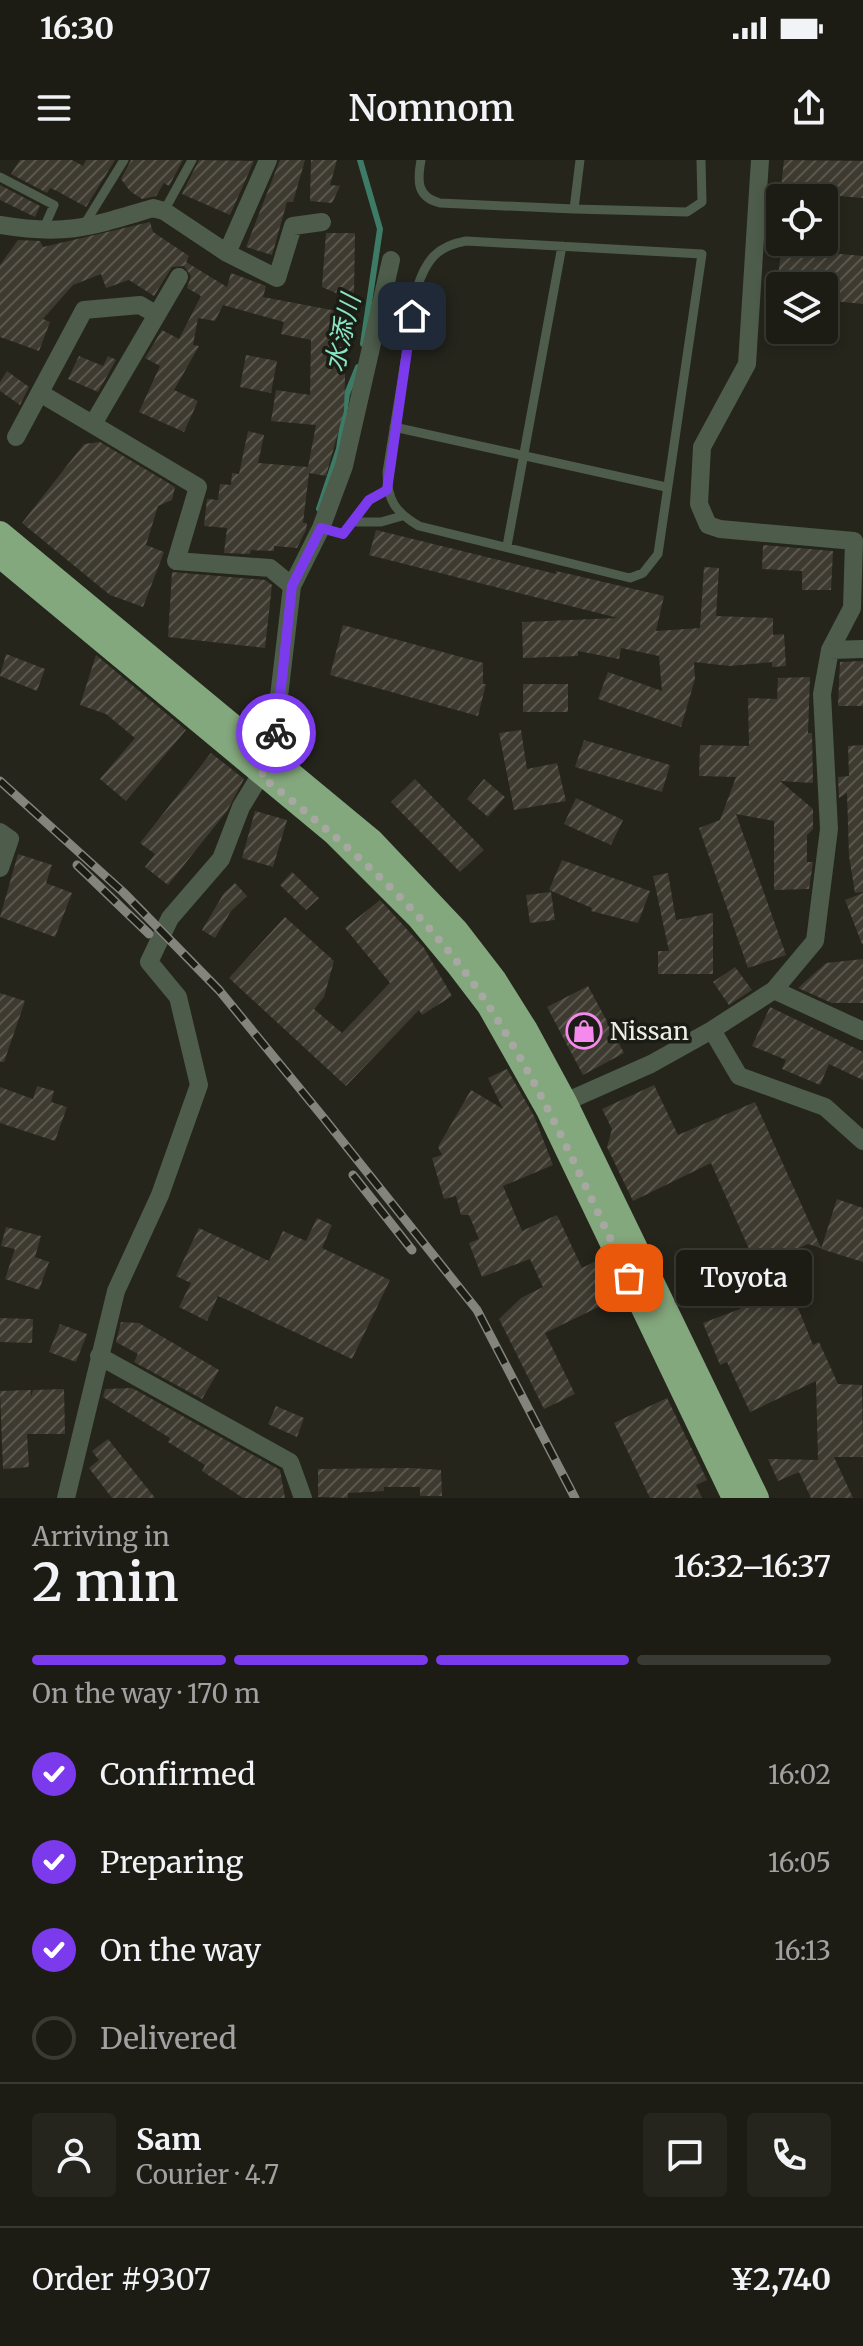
<!DOCTYPE html>
<meta charset="utf-8">
<style>
:root{--surface:#1c1c15;--page:#25251e;--text:#f1f3f6;--muted:#a0a1a0;--line:#3a3a34;--accent:#7c3aed}
body{margin:0;font-family:Merriweather,"Noto Sans JP",serif;background:var(--page);color:var(--text);height:100vh;display:flex;flex-direction:column;font-size:30px;white-space:nowrap}
*{box-sizing:border-box;margin:0}
p{font-size:26px;color:var(--muted)}
.icon{flex:none;width:44px;height:44px;fill:none;stroke:currentColor;stroke-width:2;stroke-linecap:round;stroke-linejoin:round}
.map{position:relative;height:1338px;overflow:hidden}
.details{display:flex;flex-direction:column;background:var(--surface);flex:1}
.details>*{flex:none}
.buttons{position:absolute;left:766px;top:24px;display:grid;gap:16px}
.buttons a{display:grid;place-items:center;width:72px;height:72px;border-radius:8px;background:var(--surface);box-shadow:0 4px 12px #0003,0 0 0 2px var(--line);font-size:40px}
.pin{position:absolute;display:grid;place-items:center;width:68px;height:68px;color:#fff;margin:-34px;border-radius:16px;box-shadow:0 4px 12px #0006}
.courier{position:absolute;display:grid;place-items:center;width:80px;height:80px;margin:-40px;border:6px solid #7c3aed;border-radius:50%;background:#fff;color:#222;box-shadow:0 2px 10px #0007}
.bubble{position:absolute;height:56px;border-radius:8px;background:var(--surface);box-shadow:0 4px 12px #0003,0 0 0 2px var(--line);font-size:26px;font-weight:600;line-height:56px;text-align:center}
.summary em{font-style:normal;font-weight:600}
.summary div{display:flex;flex-direction:column-reverse}
.summary{display:flex;align-items:center;justify-content:space-between;height:136px;padding:0 32px}
h1{font-size:52px;font-weight:600;line-height:60px}
.bar{display:grid;grid-template-columns:repeat(4,1fr);gap:12px 8px;align-content:center;height:96px;padding:0 32px}
.bar i{height:10px;border-radius:6px;background:var(--line)}
.bar .on{background:var(--accent)}
.bar p{grid-column:span 4}
.line{display:flex;align-items:center;gap:20px;padding:0 32px;border-top:2px solid var(--line)}
.line div{flex:1}
.round{display:grid;place-items:center;flex:none;width:84px;height:84px;border-radius:8px;background:var(--page)}
ol{padding:0 32px;list-style:none}
li{display:flex;align-items:center;gap:24px;height:88px}
li p{margin-inline-start:auto}
li .icon{padding:8px;border-radius:50%;background:var(--accent);color:#fff;stroke-width:4}
li:last-child{color:var(--muted)}
li i{width:44px;height:44px;border:4px solid var(--line);border-radius:50%}
.status{display:flex;justify-content:space-between;align-items:center;height:56px;padding:0 40px;background:var(--surface);direction:ltr}
.status svg{height:22px;fill:currentColor}
header{display:flex;justify-content:space-between;align-items:center;height:104px;padding:0 32px;background:var(--surface);font-size:36px;font-weight:600}
.map>svg:first-child{display:block}
</style>
<div class="status"><b>16:30</b><svg viewBox="0 0 49 12"><path d="M0 12V9h3v3zM5 12V6h3v6zM10 12V3h3v9zM15 12V0h3v12zM26 1h20v11H26zM47 4h2v5h-2z"/></svg></div>
<header><svg class="icon" aria-label="menu" viewBox="0 0 24 24"><path d="M4 6h16M4 12h16M4 18h16"/></svg>Nomnom<svg class="icon" aria-label="share" viewBox="0 0 24 24"><path d="M12 15V3M7 8l5-5 5 5M5 13v7h14v-7"/></svg></header>
<div class="map">
<svg width="863" height="1338" viewBox="0 0 863 1338">
<defs>
<pattern id="building-hatch" width="6" height="6" patternUnits="userSpaceOnUse" patternTransform="scale(2)"><rect width="6" height="6" fill="#3e3a30"/><path d="M-1 1l2-2M0 6l6-6M5 7l2-2" fill="none" stroke="#5a574e"/></pattern>
</defs>
<rect width="100%" height="100%" fill="#25251c"/>
<g fill="none" stroke-linecap="round" stroke-linejoin="round">
<!-- stream -->
<path stroke="#3d7b66" stroke-width="6" d="M360,0l20,69 -17,115
M319,349l20,-60 8,-55 11,-27"/>
</g>
<!-- building -->
<path fill="url(#building-hatch)" d="M20,0h52l11,6 3,-6h29l-29,47 -29,-16 -7,-3 -3,5 -36,-19z
M131,0h52l-14,26 -5,-3 -8,13 -14,3 -12,-8 -9,-12z
M199,0l55,1 -24,54 -48,-21z
M280,0h25l-12,42h-6l-15,53 -26,-8z
M311,0h26l-7,25 10,1 -8,17 -22,-2z
M784,0l79,1v37l-49,-4 -1,4h-14v-9l-18,-2z
M0,25l40,21 -5,11 -35,-17z
M150,62l3,10 36,24 -3,6 41,25 4,-14 35,13 -3,11 79,15 -7,35h11l-2,64 -18,65 -17,-3 -6,50h4l-1,7 -9,18 -23,-2v5l-23,-1 -1,4 -26,-1 3,-25 -23,-2 3,-27 11,1 2,-16 11,1 1,-12 7,1 9,-43 16,4 -6,28 50,4 8,-42 -45,-4 5,-31 34,5 1,-55 -30,-6 3,-12 -61,-17 -8,16 -17,-3 -5,27 6,1 -25,44 24,11 -14,31 -45,-20 21,-46 -15,-8 17,-28 17,9 22,-43 -14,-8 4,-12 -7,-10 -12,1 -18,29 -25,-16 -23,8 -5,-14 -28,11 -30,34 7,3 -11,29 -39,-14v-72l18,-25 22,1 3,6z
M326,73h29l-1,61 -9,3 -23,-10z
M794,82h15l-1,9 55,5v48l-39,-4v-14h-47l4,-35 12,1z
M246,195l31,6 -6,32 -31,-6z
M79,196l24,10 5,-10 8,4 -18,32 -30,-13z
M7,211l22,16 -9,18 -20,-14v-9z
M100,282l75,45 -3,13 -14,6 -12,39 18,7 -21,55 -33,-12 -88,-72 62,-79z
M376,370l180,44v-3l108,25 -8,35 44,-3 4,-61 15,1 -3,48 57,2v17l11,-1 2,32 -14,1v-5l-42,4 -36,-4 1,17 -14,48 -83,-28 10,-27 54,19 -3,-35 -38,-8 -2,11 -41,-8v5l-55,2 -1,-36 96,-4 -249,-63z
M763,385l70,6 -2,39h-29v-19l-40,-2z
M172,412l93,8 7,5 -7,63 -97,-11z
M343,465l140,38v21h3l-8,32 -148,-41z
M6,494l39,15 -8,22 -37,-15z
M96,495l90,75 -60,71 -26,-22 35,-41 -29,-24 -26,-9z
M863,501v45h-25l2,-44z
M810,517l-2,56h4l1,50 -33,-2 33,28v20l-6,6v27h6l-4,27 -35,1v-69l-38,-7 50,141 -38,13 -49,-140 21,-8 16,-43 -37,-1 1,-31 49,1 -1,-48 29,1 1,-21z
M523,524h45v28h-45z
M521,570l6,39 30,-6 9,38 -52,9 -15,-77z
M584,580l86,25 -8,27 -87,-25z
M863,585v147l-8,1 -6,-37 -2,-63 -8,5 -1,-21 11,-1 -1,-30z
M211,593l33,26 -17,32 -59,74 -23,-18 10,-13 -15,-11z
M415,619l69,71 -24,22 -69,-70z
M484,619l21,18 -17,20 -21,-18z
M576,638l47,22 -12,25 -47,-21z
M255,651l32,9 -14,47 -31,-9z
M18,694l34,11 -6,18 26,10 -17,44 -55,-20z
M562,700l88,31 -12,32 -47,-12 1,-3 -43,-18z
M292,712l27,26 -13,12 -26,-25z
M668,713l8,47 37,-7v61h-55v-23h11l-16,-75z
M235,723l12,13 -16,15 -16,27 -13,-8 22,-37z
M551,732l4,28 -25,3 -4,-28z
M863,733v51h-1l-17,-44z
M380,740l44,48 28,48 -30,19 -3,-5 -73,76 -117,-108 56,-61 49,44 -10,36 -10,12 28,24 48,-50 -45,-55z
M863,799v44h-31l-34,-15 28,-25z
M735,807l17,23 -23,15 -16,-23z
M588,826l36,67 -41,22 -36,-68z
M0,833l25,8 -21,61h-4z
M770,847l93,45v28l-34,-16 -9,21 -38,-16 4,-9 -34,-14z
M507,909l27,47 19,49 -50,21 19,45 35,-16 25,53 14,-7 19,38 -70,34 30,61 -31,15 -45,-90 22,-21 22,-11 -13,-28 -48,18 -13,-34 10,-4 -10,-24h-8l-5,-19 -12,3 -12,-41 10,-3 -4,-8 33,-57 32,19 -15,-31z
M654,925l24,50 77,-33 66,146 -13,-4 -51,23 -46,-104 -78,38 -26,-54 5,-18 -10,-20z
M37,926l17,5 -3,11 16,5 -12,34 -55,-18v-36l33,12z
M837,1039l26,9v54l-42,-13z
M317,1058l15,7 -10,23 68,32 -38,79 -134,-63 -11,25 -28,-14 12,-24 -15,-7 23,-48 70,33 14,-30 23,10z
M6,1067l35,9 -6,21 14,5 -10,28 -34,-11 10,-30 -14,-3z
M764,1108l7,28 19,-8 23,57 6,-3 19,42 24,1 1,72h-29l19,41h-42l-12,-26 -21,9 -10,-22 50,1 -2,-79 -66,31 -23,-50 -7,3 -17,-42 37,-14 -8,-33z
M0,1158l33,1 -1,24 -32,-1z
M121,1162l18,1 80,47 -17,29 -68,-37 4,-8 -22,-12z
M60,1164l27,10 -11,28 -27,-10z
M132,1228l148,82 5,28h-42l-41,-27 3,-6 -37,-23 2,-4 -67,-41 2,-8z
M64,1229l1,45h-38l2,33 -26,2 -3,-78 31,-1v7l2,-7z
M667,1238l40,82 -11,5 6,13h-52l-36,-75z
M276,1246l28,12 -7,19 -29,-13z
M108,1279l47,59h-43l-23,-30 10,-8 -7,-9z
M411,1308l30,2 1,26h-22v-9h-36v4l-36,2v5l-30,-1v-28z"/>
<g fill="none" stroke-linecap="round" stroke-linejoin="round">
<!-- lane -->
<path stroke="#4d5c4b" stroke-width="9" d="M421,0c-4,22 -4,37 19,43l134,6
M580,0l-6,49 113,3 15,-10 -1,-42
M0,17l54,28 -11,25
M164,51l28,-51
M84,65l40,-65
M466,81l236,13 -44,300 -15,19 -13,5 -211,-52c-24,-14 -32,-26 -32,-54l30,-184c9,-28 20,-42 49,-47z
M394,267l272,60
M352,362h29l21,-6
M321,368l22,6 26,-34 18,-10
M507,386l55,-300"/>
<!-- street -->
<path stroke="#4d5c4b" stroke-width="18" d="M0,65c66,11 90,2 153,-17l11,3 63,42 50,25 16,-52 29,-4
M227,93l41,-93
M40,233l158,94 -22,74 94,7 22,18
M93,264l86,-147
M16,277l68,-127 56,-5 17,10
M830,490l33,-1
M0,672l10,7 -10,29
M774,830l89,41
M712,870l27,46 86,31 38,34
M554,947l97,-43 61,-34 62,-40 41,-49 14,-112 -7,-135 8,-44 22,-42 2,-67 -134,-12 -12,-4 -9,-21 3,-57 45,-83 13,-204
M99,1196l191,106 13,36
M66,1338l50,-207 44,-96 39,-110 -21,-88 -29,-35 21,-44 51,-59 20,-52 31,-51 20,-170 29,-58 23,-62 47,-206"/>
<!-- highway -->
<path stroke="#84a87d" stroke-width="24" d="M0,373l372,308 85,90 37,48 32,51 39,72 192,396
M0,396l334,277 85,85 38,46 32,42 59,104 186,388"/>
<defs>
<path id="rail" d="M0,621l123,111 96,98 104,127 154,193 98,188
M77,705l72,69
M353,1015l59,75"/>
</defs>
<!-- rail casing -->
<use href="#rail" stroke="#83847c" stroke-width="9"/>
<!-- rail -->
<use href="#rail" stroke="#1b1c13" stroke-width="6" stroke-dasharray="18" stroke-linecap="butt"/>
</g>
<g fill="none" stroke-linecap="round" stroke-linejoin="round">
<!-- done -->
<path stroke="#a7a8a1" stroke-width="8" stroke-dasharray="0 14.4" d="M276,573l-4,23 -11,20c85,67 170,140 229,232 55,85 95,179 139,270"/>
<!-- route -->
<path stroke="#7c3aed" stroke-width="10" d="M276,573l16,-147 29,-58 22,6 26,-34 18,-10 25,-174"/>
</g>
<!-- icons -->
<defs>
<symbol id="shop-ring" viewBox="-11 -11 22 22"><circle r="9.5" fill="#1b1c13" stroke="#f589ee" stroke-width="1.5"/><path d="M-5-2.5h2.3a2.7 3.5 0 0 1 5.4 0H5L5.5 6h-11ZM-1.5-2.5h3a1.5 2.3 0 0 0-3 0Z" fill="#f589ee"/></symbol>
</defs>
<g fill-rule="evenodd">
<use href="#shop-ring" x="564" y="851" width="40" height="40"/>
</g>
<g text-anchor="middle" dominant-baseline="central" stroke-width="7" stroke-linejoin="round" paint-order="stroke">
<!-- poi labels -->
<g font-size="24" fill="#edeee8" stroke="#1b1c13" text-anchor="start">
<text x="610" y="871">Nissan</text>
</g>
<!-- water labels -->
<g font-size="26" font-style="italic" fill="#86e5c4" stroke="#1b1c13">
<text transform="translate(342 173) rotate(-77)">水添川</text>
</g>
</g>
</svg>
<div class="buttons">
<a><svg class="icon" aria-label="locate" viewBox="0 0 24 24"><circle cx="12" cy="12" r="6"/><path d="M12 2v4M12 18v4M2 12h4M18 12h4"/></svg></a>
<a><svg class="icon" aria-label="layers" viewBox="0 0 24 24"><path d="M12 4l9 5-9 5-9-5zM3 14l9 5 9-5"/></svg></a>
</div>
<div class="pin" style="left:629px;top:1118px;background:#ea580c"><svg class="icon" aria-label="bag" viewBox="0 0 24 24"><path d="M5 8h14l-1 12H6zM9 8a3 3 0 0 1 6 0"/></svg></div>
<div class="pin" style="left:412px;top:156px;background:#1f2937"><svg class="icon" aria-label="home" viewBox="0 0 24 24"><path d="M3 11l9-7 9 7M6 9v11h12V9"/></svg></div>
<div class="courier" style="left:276px;top:573px"><svg class="icon" aria-label="bike" viewBox="0 0 24 24"><circle cx="6" cy="16" r="4"/><circle cx="18" cy="16" r="4"/><path d="M6 16l4-8h5l3 8M10 8l3 8H6M13 5h3"/></svg></div>
<div class="bubble" style="left:676px;top:1090px;width:136px">Toyota</div>
</div>
<section class="details">
<div class="summary"><div><h1>2 min</h1><p>Arriving in</p></div><em>16:32–16:37</em></div>
<div class="bar"><i class="on"></i><i class="on"></i><i class="on"></i><i></i><p>On the way · 170 m</p></div>
<ol>
<li><svg class="icon" aria-label="check" viewBox="0 0 24 24"><path d="M5 12l5 5 9-10"/></svg>Confirmed<p>16:02</p></li>
<li><svg class="icon" aria-label="check" viewBox="0 0 24 24"><path d="M5 12l5 5 9-10"/></svg>Preparing<p>16:05</p></li>
<li><svg class="icon" aria-label="check" viewBox="0 0 24 24"><path d="M5 12l5 5 9-10"/></svg>On the way<p>16:13</p></li>
<li><i></i>Delivered</li>
</ol>
<div class="line" style="height:144px"><a class="round"><svg class="icon" aria-label="person" viewBox="0 0 24 24"><circle cx="12" cy="8" r="4"/><path d="M4 21q1-7 8-7t8 7"/></svg></a><div><b>Sam</b><p>Courier · 4.7</p></div><a class="round"><svg class="icon" aria-label="chat" viewBox="0 0 24 24"><path d="M4 5h16v11H9l-5 4z"/></svg></a><a class="round"><svg class="icon" aria-label="phone" viewBox="0 0 24 24"><path d="M5 4h4l2 5-3 2q2 4 5 5l2-3 5 2v4C11 20 4 13 5 4z"/></svg></a></div>
<div class="line" style="height:104px"><div>Order #9307</div><b>¥2,740</b></div>
</section>
